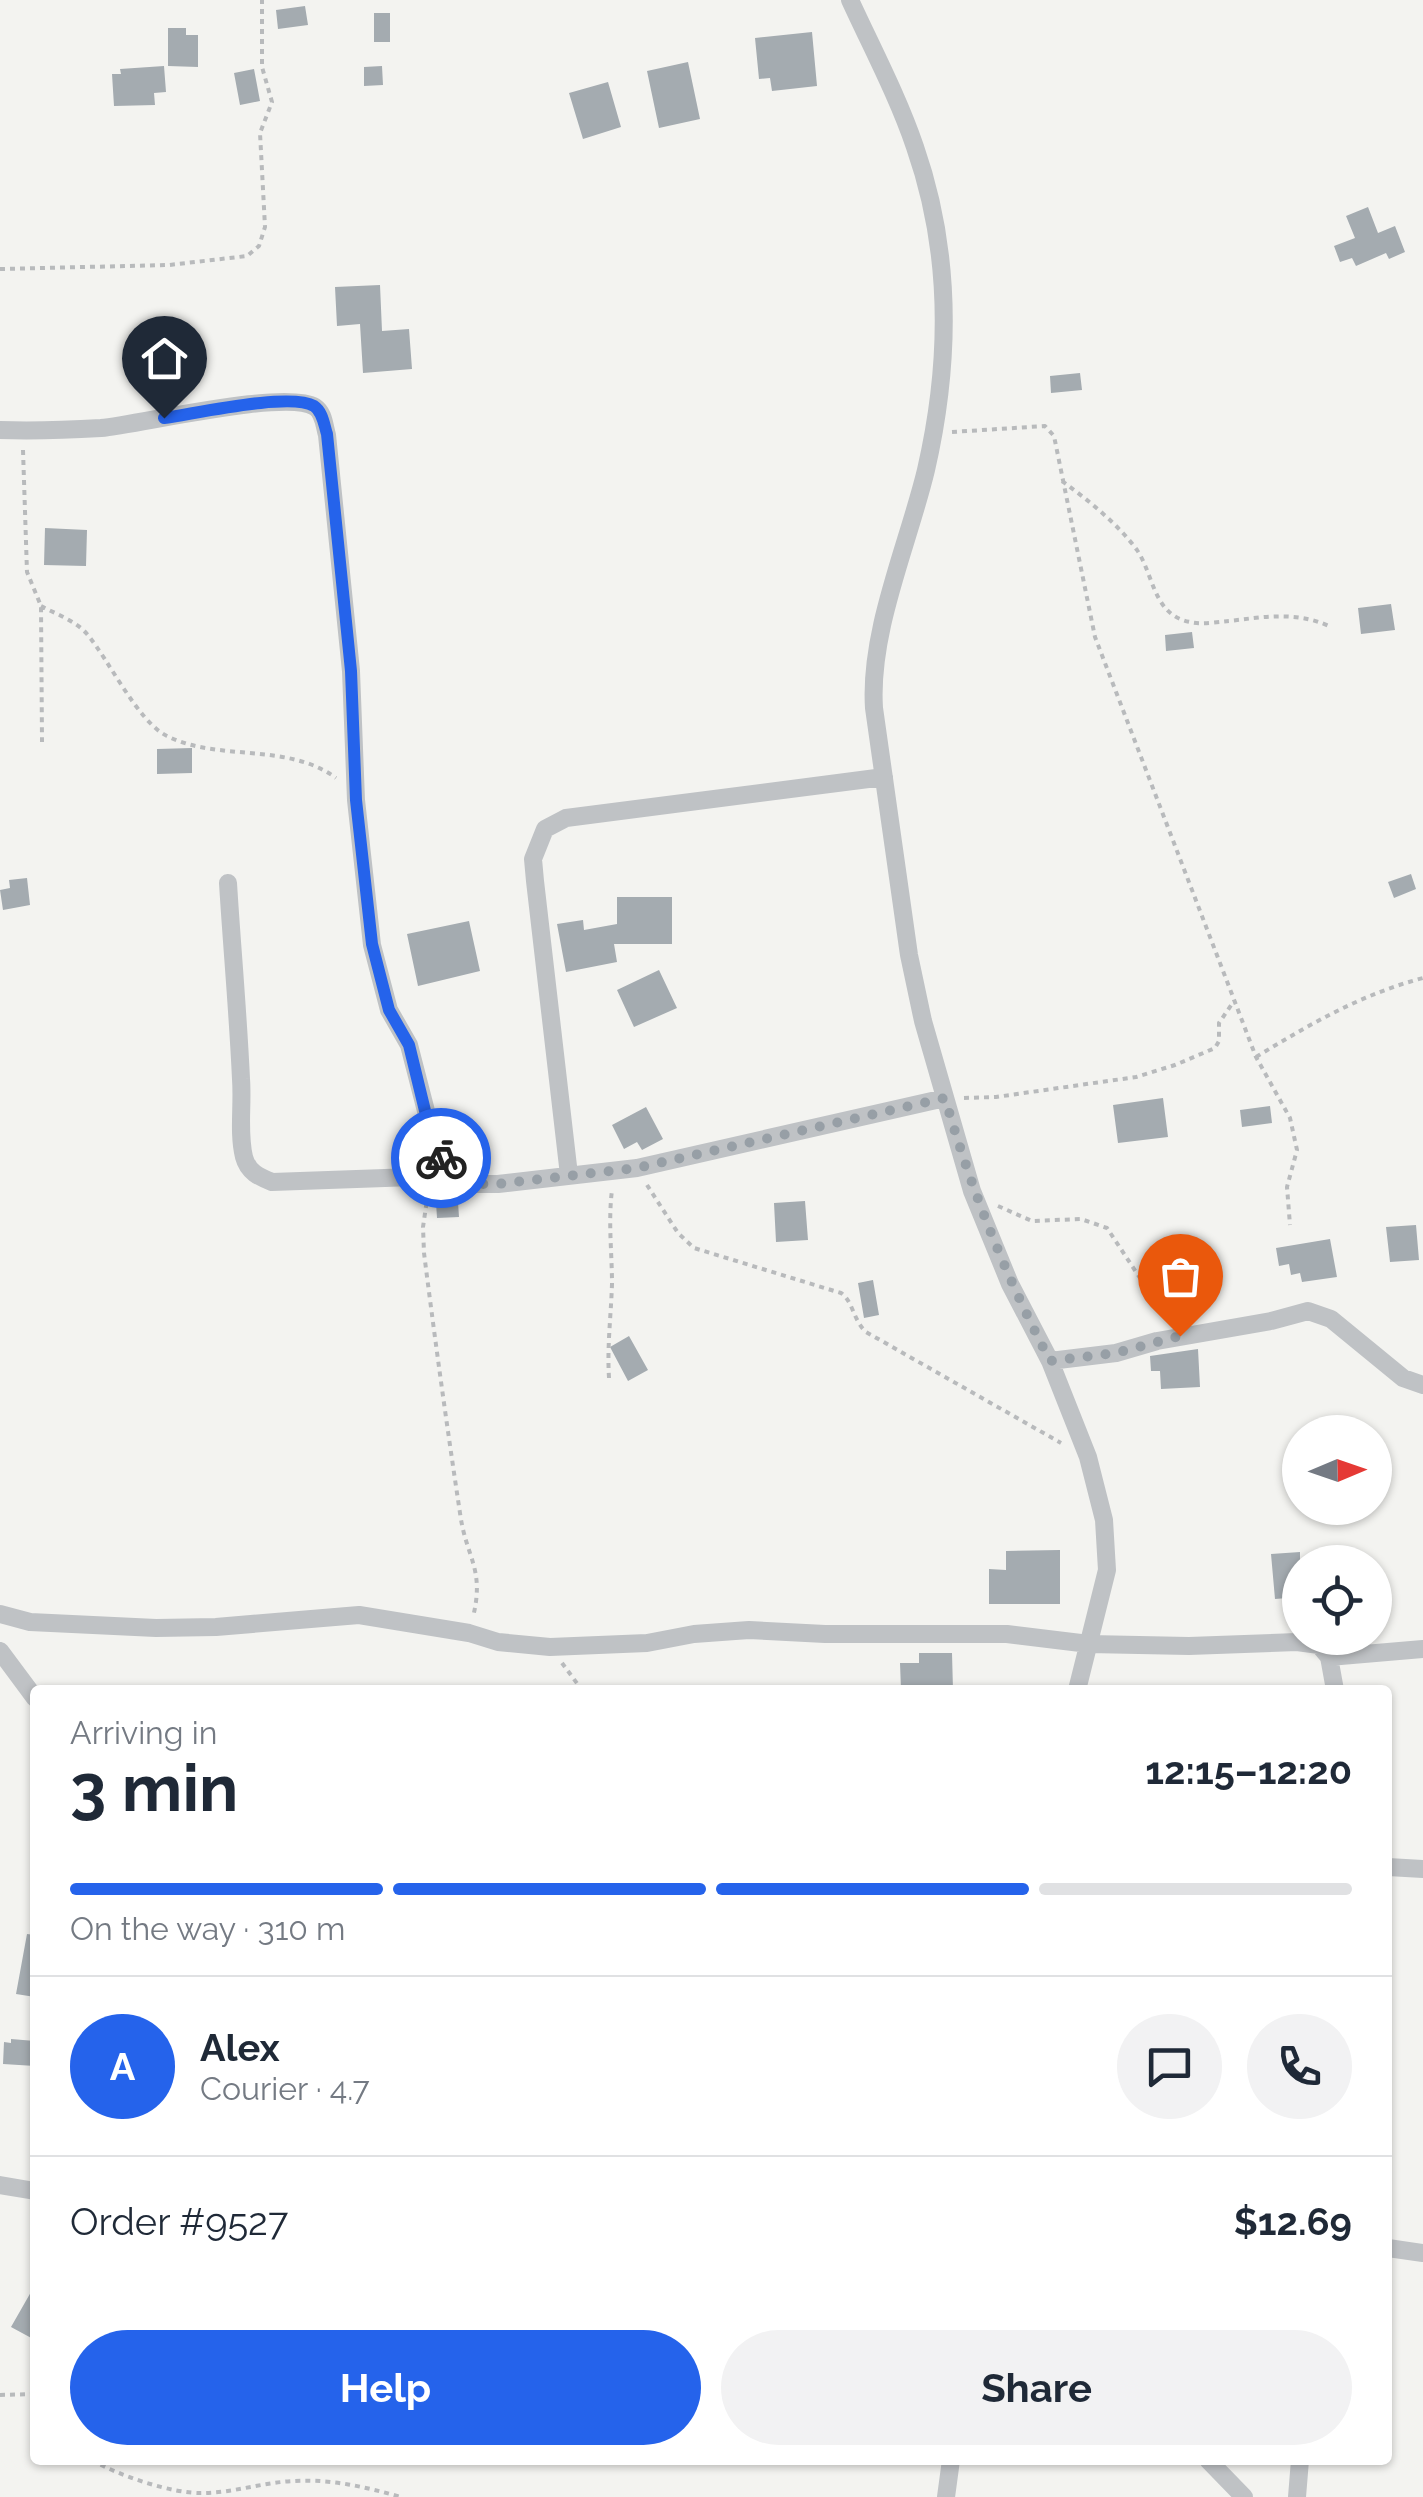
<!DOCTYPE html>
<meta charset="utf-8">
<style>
:root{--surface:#fff;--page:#f2f2f3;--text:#1f2937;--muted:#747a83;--line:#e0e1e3;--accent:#2563eb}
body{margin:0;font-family:Raleway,sans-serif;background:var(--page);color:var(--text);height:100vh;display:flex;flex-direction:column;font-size:38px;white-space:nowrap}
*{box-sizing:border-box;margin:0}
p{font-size:32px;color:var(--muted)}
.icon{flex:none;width:55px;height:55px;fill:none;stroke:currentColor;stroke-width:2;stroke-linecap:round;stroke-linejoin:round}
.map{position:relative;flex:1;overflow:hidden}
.side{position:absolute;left:30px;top:1685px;width:1362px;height:780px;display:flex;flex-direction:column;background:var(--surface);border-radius:10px;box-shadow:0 2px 8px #0004}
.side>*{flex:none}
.needle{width:65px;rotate:88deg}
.controls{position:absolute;left:1282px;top:1415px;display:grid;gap:20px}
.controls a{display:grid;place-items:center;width:110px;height:110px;border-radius:50%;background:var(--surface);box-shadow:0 2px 8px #0004;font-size:50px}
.pin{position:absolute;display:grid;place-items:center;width:85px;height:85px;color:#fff;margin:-102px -42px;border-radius:50% 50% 50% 0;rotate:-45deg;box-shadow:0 0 10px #0007}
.pin .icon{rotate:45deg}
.courier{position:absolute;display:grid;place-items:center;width:100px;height:100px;margin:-50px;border:8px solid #2563eb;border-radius:50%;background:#fff;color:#222;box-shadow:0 2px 12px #0007}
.summary em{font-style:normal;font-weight:700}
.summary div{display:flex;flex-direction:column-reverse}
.summary{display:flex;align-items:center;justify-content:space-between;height:170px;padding:0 40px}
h1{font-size:65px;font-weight:700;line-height:75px}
.bar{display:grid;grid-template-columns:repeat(4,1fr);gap:15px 10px;align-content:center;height:120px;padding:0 40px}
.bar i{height:12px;border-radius:8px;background:var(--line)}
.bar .on{background:var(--accent)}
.bar p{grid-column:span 4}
.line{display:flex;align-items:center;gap:25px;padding:0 40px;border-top:2px solid var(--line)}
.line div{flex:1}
.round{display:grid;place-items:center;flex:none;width:105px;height:105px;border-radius:52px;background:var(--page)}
.primary-button{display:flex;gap:20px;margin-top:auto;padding:20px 40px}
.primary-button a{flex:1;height:115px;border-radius:60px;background:var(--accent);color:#fff;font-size:40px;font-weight:700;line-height:115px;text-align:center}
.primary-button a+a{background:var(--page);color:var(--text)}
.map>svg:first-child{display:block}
</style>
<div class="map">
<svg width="1423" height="2497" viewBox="0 0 1423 2497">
<rect width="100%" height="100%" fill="#f3f3f0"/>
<!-- building -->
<path fill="#a4abb0" d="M305,6l3,19 -30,4 -2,-19z
M374,13h16v29h-16z
M168,28h18v7h12v32l-30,-1z
M812,32l5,54 -45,5 -2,-13 -11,1 -4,-41z
M688,62l12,57 -41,9 -12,-57z
M164,66l2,26 -12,1 1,12 -41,1 -2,-32h9l-1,-5z
M382,66l1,19 -19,1v-19z
M254,69l6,32 -20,4 -6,-32z
M608,82l13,45 -38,12 -14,-46z
M1368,207l10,26 17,-7 10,26 -16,7 -3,-6 -30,13 -4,-8 -12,4 -6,-16 21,-8 -9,-22z
M380,285l2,46 27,-2 3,40 -49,4 -3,-49 -23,2 -2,-39z
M1080,373l2,17 -31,3 -1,-17z
M45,528l42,2 -1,36 -42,-1z
M1391,604l4,26 -34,4 -3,-26z
M1192,632l2,16 -28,3 -1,-16z
M192,748v25l-35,1v-25z
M1411,874l5,15 -22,9 -6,-16z
M27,878l3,27 -27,5 -3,-20 10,-2 -1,-8z
M617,897h55v47h-58l3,18 -51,10 -9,-48 26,-4 1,10 33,-6z
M469,921l11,50 -62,15 -11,-52z
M659,970l18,38 -43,19 -17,-37z
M1163,1098l5,39 -50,6 -5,-38z
M1270,1106l2,17 -30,4 -2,-17z
M646,1107l17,32 -21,11 -5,-8 -13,7 -12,-24z
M805,1201l3,39 -32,2 -2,-39z
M436,1202h22l1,15 -22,1z
M1416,1225l3,35 -29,2 -4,-35z
M1330,1239l7,38 -35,5 -2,-9 -9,2 -2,-11 -10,2 -3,-18z
M1192,1265l2,40 -38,2 -1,-41z
M873,1280l6,35 -15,3 -6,-35z
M629,1336l19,34 -20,11 -18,-34z
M1198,1349l2,38 -39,2 -1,-18h-9l-1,-15z
M1060,1550v54h-71v-35l17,1v-19z
M1300,1552v45l-25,2 -4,-45z
M919,1653h33l1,37h-52l-1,-27h19z
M27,1934l8,1v62l-19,-3z
M11,2039l24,2v25l-32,-2 1,-22 7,1z
M35,2285v55l-24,-13z"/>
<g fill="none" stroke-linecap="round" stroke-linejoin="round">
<!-- path -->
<path stroke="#b8babc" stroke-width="4" stroke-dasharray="5 5" stroke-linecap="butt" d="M0,269l169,-4 78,-9 12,-10 6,-19 -5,-94 12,-31 -10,-35v-67
M952,432l93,-6 9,10 41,201 161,420 34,61 7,32 -10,37 3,38
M23,450l4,122 14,34 1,136
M1062,481c26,19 56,43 75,69 17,25 16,65 53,72 12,3 27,0 39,-1 35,-4 66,-10 100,5
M41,606c15,8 35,15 46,28 22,26 51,88 80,102 52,26 120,6 169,42
M1256,1057c54,-33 106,-63 167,-79
M964,1098l32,-1 140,-20 39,-12 40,-17 4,-7v-18l15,-22
M647,1185l31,48 16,15 147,45c12,8 12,27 25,39l195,111
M428,1193l-5,34 1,26c11,87 23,174 36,260 6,45 25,55 13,104
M998,1206l34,15 49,-2 26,9 37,56
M609,1378c-2,-32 2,-62 3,-94 0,-31 -4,-62 0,-94
M562,1663l20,27
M0,2395l35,-1
M92,2460c25,15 81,34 110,33 31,0 62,-11 93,-12 38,-2 70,6 106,16"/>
<!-- street -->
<path stroke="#bfc2c5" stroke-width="18" d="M850,0c22,48 48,97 65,147 37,106 36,214 11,323 -18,75 -57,161 -52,238l35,247 14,66 49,170 38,93 40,77 38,96 16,63 3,50 -30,120
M0,430c33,1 67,0 101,-2 41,-4 185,-39 214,-21 9,6 9,18 12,28l24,236 5,129 16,145 17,65 20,35 26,101 10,21 11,12 14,5h28l139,-16 308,-70
M228,883c4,65 10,130 13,196 2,26 -3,53 3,78 4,15 15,20 28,25l141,-5 32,-10
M569,1175l-34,-294 -2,-22 12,-30 21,-11 318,-41
M1050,1361l66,-8 41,-12 114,-20 37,-10 23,8 72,59 20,7
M0,1614l30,8 126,6 60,-1 143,-12 110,18 29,9 52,5 97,-4 47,-9 55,-4 76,4h182l82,10 100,2 108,-4 22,3 10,12 6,33
M0,1651l35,47
M1329,1657l94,-8
M1388,1867l35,2
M0,2185l35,6
M1388,2248l35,5
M1208,2460l36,37
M946,2497l5,-37
M1297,2497l3,-37"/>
</g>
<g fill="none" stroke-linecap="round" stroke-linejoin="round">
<!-- done -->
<path stroke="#979fa6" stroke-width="10" stroke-dasharray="0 18" d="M441,1158l15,21 14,5h28l139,-16 308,-70c27,94 60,176 105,263l66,-8 64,-17"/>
<!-- route -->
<path stroke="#2563eb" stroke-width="12" d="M164,418c30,-4 126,-26 150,-12 9,6 10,19 13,28l24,237 5,129 16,144 17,66 20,35 19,78 13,35"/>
</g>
</svg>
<div class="controls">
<a><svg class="needle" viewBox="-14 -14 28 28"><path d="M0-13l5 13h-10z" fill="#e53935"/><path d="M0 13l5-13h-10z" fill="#747a83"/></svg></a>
<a><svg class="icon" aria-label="locate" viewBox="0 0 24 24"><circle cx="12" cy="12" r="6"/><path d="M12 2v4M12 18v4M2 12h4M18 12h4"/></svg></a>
</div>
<div class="pin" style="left:1180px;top:1336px;background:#ea580c"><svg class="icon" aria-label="bag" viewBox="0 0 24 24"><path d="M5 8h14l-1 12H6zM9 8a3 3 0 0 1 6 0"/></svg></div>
<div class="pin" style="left:164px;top:418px;background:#1f2937"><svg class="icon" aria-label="home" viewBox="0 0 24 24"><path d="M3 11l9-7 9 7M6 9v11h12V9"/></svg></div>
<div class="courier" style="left:441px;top:1158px"><svg class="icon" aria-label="bike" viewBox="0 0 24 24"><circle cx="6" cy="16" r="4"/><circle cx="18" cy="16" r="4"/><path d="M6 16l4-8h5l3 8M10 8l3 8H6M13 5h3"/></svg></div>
<section class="side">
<div class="summary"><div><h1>3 min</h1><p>Arriving in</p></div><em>12:15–12:20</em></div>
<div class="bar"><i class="on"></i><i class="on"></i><i class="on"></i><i></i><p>On the way · 310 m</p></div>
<div class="line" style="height:180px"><b class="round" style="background:var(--accent);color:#fff">A</b><div><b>Alex</b><p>Courier · 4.7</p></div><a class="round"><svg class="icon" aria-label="chat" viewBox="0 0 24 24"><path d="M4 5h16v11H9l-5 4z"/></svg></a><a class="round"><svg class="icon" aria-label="phone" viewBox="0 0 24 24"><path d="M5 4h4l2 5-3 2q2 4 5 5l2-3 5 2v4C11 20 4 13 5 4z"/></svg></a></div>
<div class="line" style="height:130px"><div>Order #9527</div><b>$12.69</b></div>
<div class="primary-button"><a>Help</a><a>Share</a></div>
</section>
</div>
